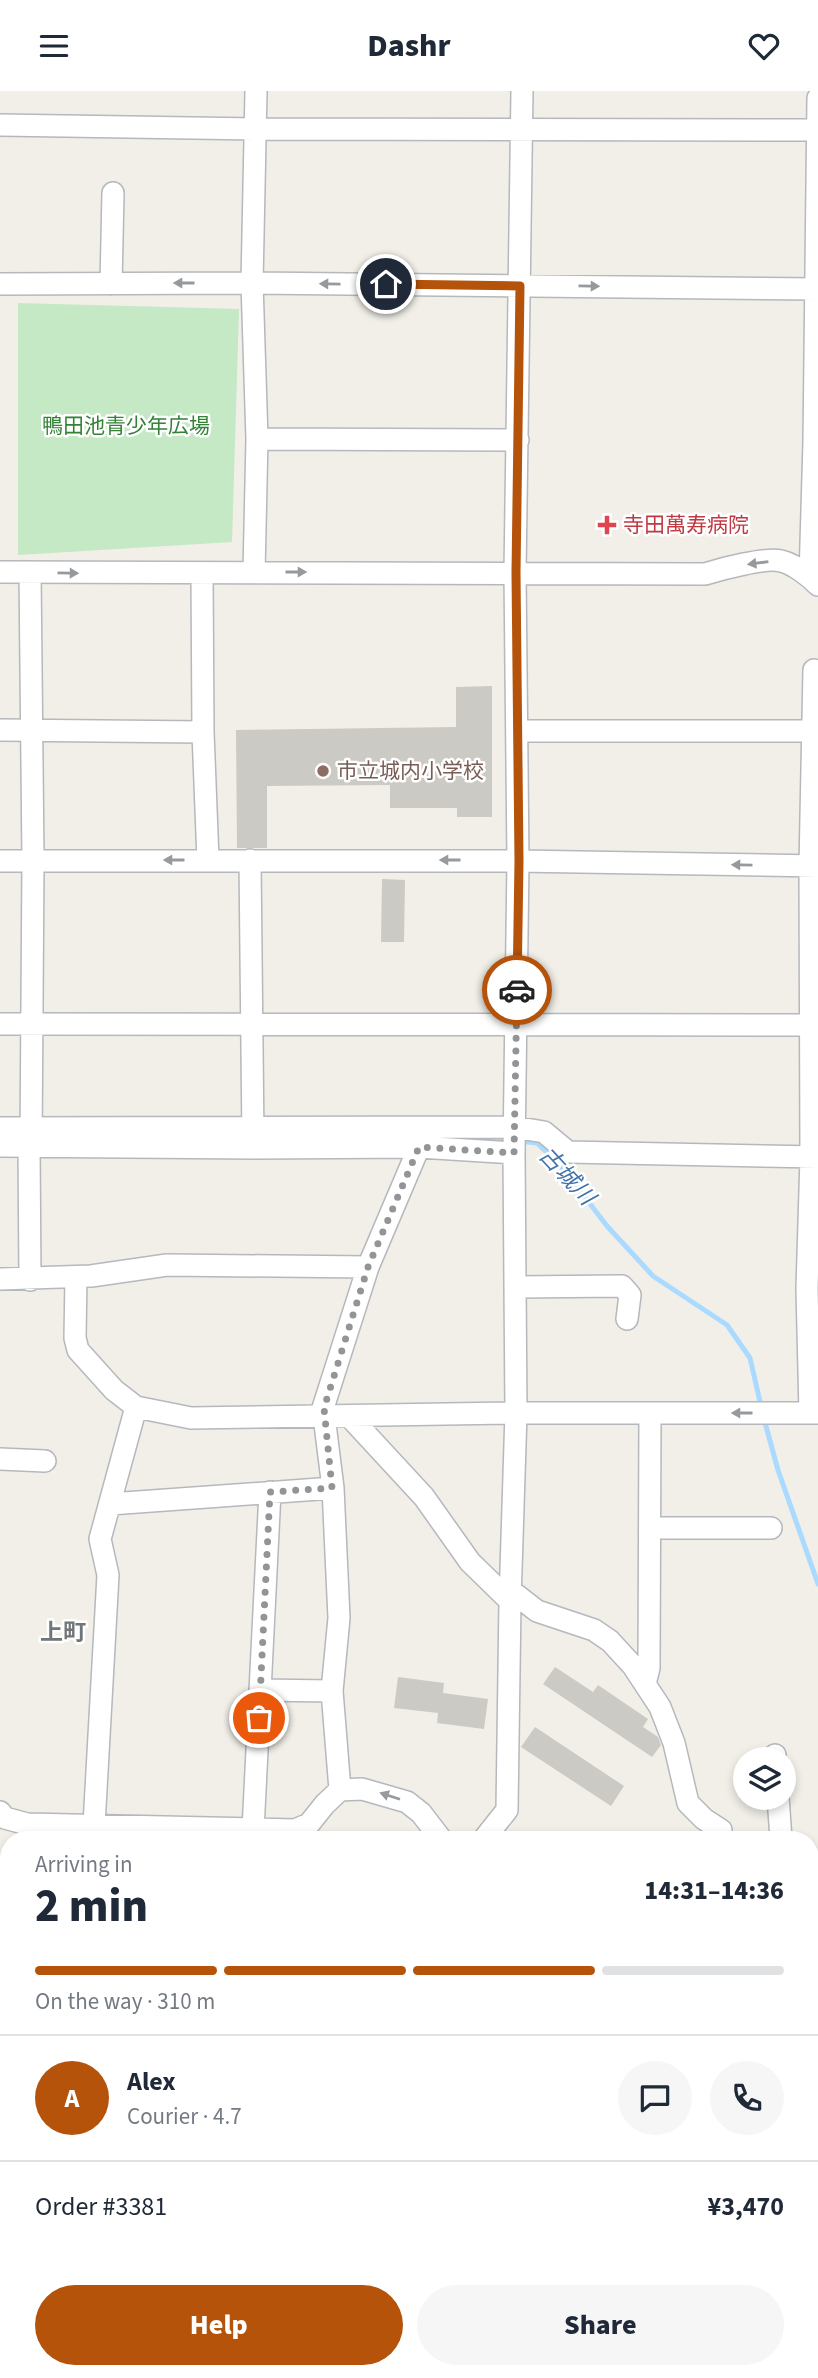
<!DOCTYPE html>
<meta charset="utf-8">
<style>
:root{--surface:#fff;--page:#f6f6f7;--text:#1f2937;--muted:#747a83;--line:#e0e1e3;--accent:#b45309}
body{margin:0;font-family:"Source Sans 3","Noto Sans JP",sans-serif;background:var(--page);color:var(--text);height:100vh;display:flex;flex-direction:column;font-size:26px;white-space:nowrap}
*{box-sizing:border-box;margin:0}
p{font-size:23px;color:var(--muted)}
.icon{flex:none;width:38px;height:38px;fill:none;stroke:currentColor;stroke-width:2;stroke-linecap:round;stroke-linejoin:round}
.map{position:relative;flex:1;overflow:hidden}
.details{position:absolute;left:0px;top:1740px;width:819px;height:548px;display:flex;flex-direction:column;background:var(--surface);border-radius:28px 28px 0 0;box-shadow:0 4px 10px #0003}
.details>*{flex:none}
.fabs{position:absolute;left:733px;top:1656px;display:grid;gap:14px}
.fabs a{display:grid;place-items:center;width:63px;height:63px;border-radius:50%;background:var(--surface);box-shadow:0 4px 10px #0003;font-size:35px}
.pin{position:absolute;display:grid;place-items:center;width:60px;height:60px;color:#fff;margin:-30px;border:4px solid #fff;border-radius:50%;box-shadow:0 2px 7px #0007}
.courier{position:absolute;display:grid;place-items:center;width:70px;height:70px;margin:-35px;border:5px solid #b45309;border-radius:50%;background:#fff;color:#222;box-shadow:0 2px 9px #0007}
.headline em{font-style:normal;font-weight:800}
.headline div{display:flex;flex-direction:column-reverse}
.headline{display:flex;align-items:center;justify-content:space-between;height:119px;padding:0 35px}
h1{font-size:46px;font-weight:800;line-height:52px}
.bar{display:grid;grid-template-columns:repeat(4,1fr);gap:10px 7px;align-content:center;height:84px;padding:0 35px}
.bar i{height:9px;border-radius:5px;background:var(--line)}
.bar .selected{background:var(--accent)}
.bar p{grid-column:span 4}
.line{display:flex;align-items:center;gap:18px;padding:0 35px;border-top:2px solid var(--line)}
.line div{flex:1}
.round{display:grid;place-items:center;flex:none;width:74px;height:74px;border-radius:37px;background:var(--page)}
.action{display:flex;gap:14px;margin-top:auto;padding:14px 35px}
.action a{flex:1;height:80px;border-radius:42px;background:var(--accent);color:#fff;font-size:28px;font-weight:800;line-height:80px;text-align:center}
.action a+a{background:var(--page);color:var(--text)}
header{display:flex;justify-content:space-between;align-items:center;height:91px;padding:0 35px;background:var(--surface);font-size:32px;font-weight:800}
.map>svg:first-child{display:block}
</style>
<header><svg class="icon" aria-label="menu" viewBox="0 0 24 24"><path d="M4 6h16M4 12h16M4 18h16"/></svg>Dashr<svg class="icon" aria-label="heart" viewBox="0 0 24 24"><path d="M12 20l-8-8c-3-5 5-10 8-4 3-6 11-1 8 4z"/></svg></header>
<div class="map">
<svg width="818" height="2287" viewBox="0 0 818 2287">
<rect width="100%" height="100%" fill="#f1efe8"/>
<!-- green -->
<path fill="#c5e8c5" d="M18,212l221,6 -7,233 -214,13z"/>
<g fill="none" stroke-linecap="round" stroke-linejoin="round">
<!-- stream -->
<path stroke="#aadaff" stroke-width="5" d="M455,1048l53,1
M518,1050l19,2 24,23 46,60 46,50 74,49 23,33 11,48
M764,1328l14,51 40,114"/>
</g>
<!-- building -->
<path fill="#cccac5" d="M492,595v131h-35v-9h-67v-23l-123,1v62h-30l-1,-118 220,-3v-40z
M382,788l23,1 -1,62h-23z
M555,1576l38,25 5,-7 50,34 -5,8 15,10 3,8 -9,12 -109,-73z
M398,1586l46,6 -1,10 45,6 -4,30 -47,-6 1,-10 -44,-5z
M535,1636l89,59 -13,20 -90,-59z"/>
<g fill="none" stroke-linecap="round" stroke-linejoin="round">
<defs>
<path id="minor" d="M0,34l256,4 562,1
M0,193l252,-1 566,6
M111,193l2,-91
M257,348l261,1
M0,481l705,2c16,-5 61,-17 76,-13 13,3 28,15 37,24
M30,481l3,288 -2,286
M254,481l3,-133 -5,-156 4,-192
M202,483l1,158 5,128
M810,486l4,-135 4,-344
M0,639l203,2
M517,640h301
M250,769l3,281
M0,770h518l300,5
M0,933l818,1
M0,1037l514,-1 30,5 24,20 250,5
M0,1055l254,2 165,-1 95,6
M29,1055l1,134
M76,1186l-1,61 3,12 36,40 22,17 55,11 325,-5h302
M0,1188l91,-3 76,-11 201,2
M515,1196l107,-1 8,9 -3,24
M810,1322l-3,-124 4,-132 -1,-291 4,-196
M350,1326l74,80 46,65 40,39
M0,1368l45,2
M110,1413l223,-16
M650,1437h121
M510,1499l27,21 57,19 16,11 23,25 27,41 14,36 14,60 16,16 17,11v9
M645,1593l4,-16 1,-255
M260,1599l72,1
M775,1664v4
M340,1699l-8,-99 7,-73 -6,-130 -10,-80 45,-141 51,-120
M778,1706l3,42
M0,1721l5,6 22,6 268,6 14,-6 16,-20 15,-14 22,-1 45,13 14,11 20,26
M94,1734l14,-250 -8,-36 36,-132
M253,1739l17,-338
M484,1748l23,-29 3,-209 6,-188 -2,-260 4,-292 -3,-288 7,-482
M810,1895l8,1
M0,1930l9,2
M810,1965h8
M0,2212l9,1
M810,2264l8,-33
M186,2285l1,-7
M39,2287l2,-9
M333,2287l2,-9
M805,2287l2,-9"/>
<path id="major" d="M0,2054l9,2
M810,2190l8,1"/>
</defs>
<!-- minor casing -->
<use href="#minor" stroke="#b5b8bc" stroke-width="24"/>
<!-- major casing -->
<use href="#major" stroke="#f2c960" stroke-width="30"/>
<!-- minor -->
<use href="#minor" stroke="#fff" stroke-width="21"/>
<!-- major -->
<use href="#major" stroke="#fff2af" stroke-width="26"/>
</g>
<!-- one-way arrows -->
<defs><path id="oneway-solid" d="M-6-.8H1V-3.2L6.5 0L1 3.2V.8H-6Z" transform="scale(1.75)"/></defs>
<g fill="#979a9d">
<use href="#oneway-solid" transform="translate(184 192) rotate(180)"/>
<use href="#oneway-solid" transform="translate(330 193) rotate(-179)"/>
<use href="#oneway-solid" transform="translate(589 195) rotate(1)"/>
<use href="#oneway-solid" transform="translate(758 472) rotate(173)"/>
<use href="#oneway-solid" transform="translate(296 481)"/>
<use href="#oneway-solid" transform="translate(68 482) rotate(1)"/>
<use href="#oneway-solid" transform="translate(174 769) rotate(-180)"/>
<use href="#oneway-solid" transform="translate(450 769) rotate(-180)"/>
<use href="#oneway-solid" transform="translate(742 774) rotate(-179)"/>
<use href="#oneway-solid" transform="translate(742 1322) rotate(-180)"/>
<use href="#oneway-solid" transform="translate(390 1705) rotate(-162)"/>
</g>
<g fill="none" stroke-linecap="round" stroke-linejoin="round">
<!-- done -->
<path stroke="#929495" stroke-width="7" stroke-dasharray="0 12.6" d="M259,1627l11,-226 62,-4 -8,-80 44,-141 51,-120 95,6 3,-163"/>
<!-- route -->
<path stroke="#b45309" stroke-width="9" d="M386,193l134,2 -4,287 3,288 -2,129"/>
</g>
<!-- markers -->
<path fill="#e0444e" stroke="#fff" stroke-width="2.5" d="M603.5 423.5h7v7h7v7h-7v7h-7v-7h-7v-7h7z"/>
<circle fill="#8d6e63" stroke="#fff" stroke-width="2.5" cx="323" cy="680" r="7"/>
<g text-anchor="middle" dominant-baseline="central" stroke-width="5" stroke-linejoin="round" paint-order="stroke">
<!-- park labels -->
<g font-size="21" fill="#348238" stroke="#fff">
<text x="126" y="335">鴨田池青少年広場</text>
</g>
<!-- health labels -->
<g font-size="21" fill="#be3a42" stroke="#fff" text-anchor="start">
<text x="623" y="434">寺田萬寿病院</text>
</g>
<!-- education labels -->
<g font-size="21" fill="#785e54" stroke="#fff" text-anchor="start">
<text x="337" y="680">市立城内小学校</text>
</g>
<!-- water labels -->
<g font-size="23" font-style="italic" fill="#4174aa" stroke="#fff">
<text transform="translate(567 1085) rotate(47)">古城川</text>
</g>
<!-- neighbourhood labels -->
<g font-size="23" font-weight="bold" fill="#70757a" stroke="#fff">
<text x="63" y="1541">上町</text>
</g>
</g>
</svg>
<div class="fabs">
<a><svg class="icon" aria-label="layers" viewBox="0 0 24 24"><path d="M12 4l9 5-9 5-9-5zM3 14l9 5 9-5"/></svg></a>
</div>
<div class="pin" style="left:259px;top:1627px;background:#ea580c"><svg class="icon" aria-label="bag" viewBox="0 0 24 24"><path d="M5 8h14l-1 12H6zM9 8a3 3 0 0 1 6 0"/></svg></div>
<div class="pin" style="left:386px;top:193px;background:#1f2937"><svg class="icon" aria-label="home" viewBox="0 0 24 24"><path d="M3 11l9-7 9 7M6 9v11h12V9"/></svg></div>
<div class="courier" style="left:517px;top:899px"><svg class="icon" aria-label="car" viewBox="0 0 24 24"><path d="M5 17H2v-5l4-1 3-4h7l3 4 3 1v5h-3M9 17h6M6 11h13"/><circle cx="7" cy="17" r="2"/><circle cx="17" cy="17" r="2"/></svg></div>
<section class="details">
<div class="headline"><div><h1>2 min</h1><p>Arriving in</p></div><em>14:31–14:36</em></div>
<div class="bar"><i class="selected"></i><i class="selected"></i><i class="selected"></i><i></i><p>On the way · 310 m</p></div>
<div class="line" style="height:126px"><b class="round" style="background:var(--accent);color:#fff">A</b><div><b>Alex</b><p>Courier · 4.7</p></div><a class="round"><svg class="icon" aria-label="chat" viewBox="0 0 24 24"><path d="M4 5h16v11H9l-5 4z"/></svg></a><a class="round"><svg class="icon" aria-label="phone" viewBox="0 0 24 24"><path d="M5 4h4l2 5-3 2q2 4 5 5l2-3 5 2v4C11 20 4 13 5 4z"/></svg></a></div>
<div class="line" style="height:91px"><div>Order #3381</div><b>¥3,470</b></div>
<div class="action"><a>Help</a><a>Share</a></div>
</section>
</div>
